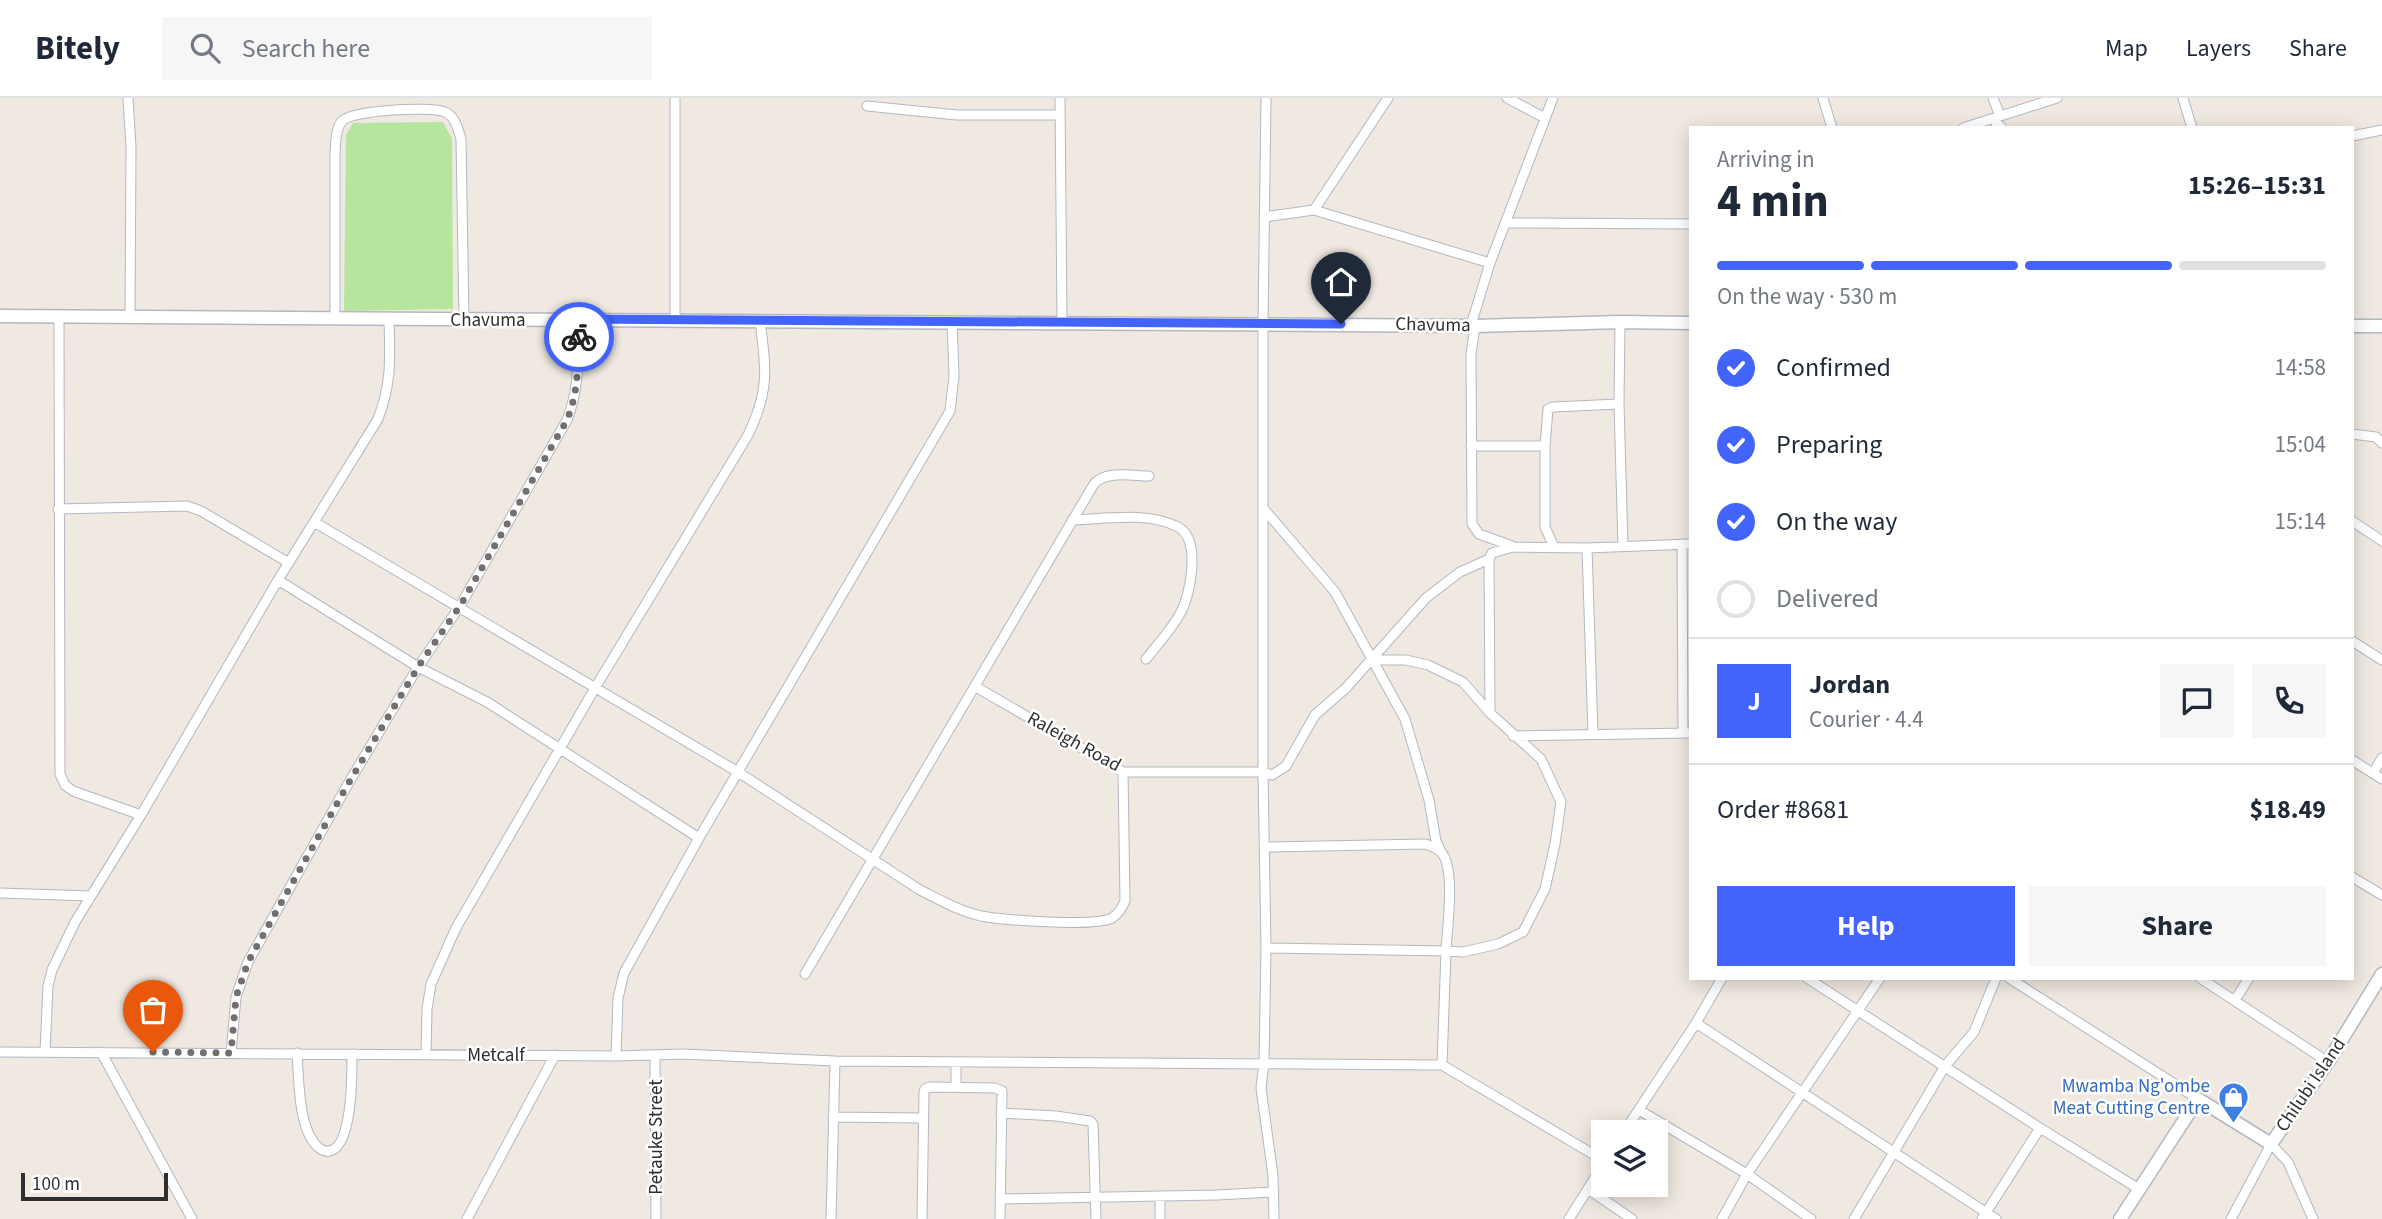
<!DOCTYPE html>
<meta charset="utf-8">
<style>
:root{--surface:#fff;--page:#f6f6f7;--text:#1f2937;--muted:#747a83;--line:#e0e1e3;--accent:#4264fb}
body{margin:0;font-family:"Source Sans 3",sans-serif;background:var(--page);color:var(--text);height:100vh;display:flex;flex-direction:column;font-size:26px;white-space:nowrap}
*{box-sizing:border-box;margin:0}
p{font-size:23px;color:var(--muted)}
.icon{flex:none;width:38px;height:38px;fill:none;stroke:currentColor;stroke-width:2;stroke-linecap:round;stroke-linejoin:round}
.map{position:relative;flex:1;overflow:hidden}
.details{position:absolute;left:1689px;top:28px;width:665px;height:854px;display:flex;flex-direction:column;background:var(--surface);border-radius:0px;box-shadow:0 4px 18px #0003}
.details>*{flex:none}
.controls{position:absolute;left:1591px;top:1022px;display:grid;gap:14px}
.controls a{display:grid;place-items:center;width:77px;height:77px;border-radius:0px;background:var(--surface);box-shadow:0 4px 18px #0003;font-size:35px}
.scale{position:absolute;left:21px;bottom:18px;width:147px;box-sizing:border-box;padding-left:7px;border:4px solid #2e2e2e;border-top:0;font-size:19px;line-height:24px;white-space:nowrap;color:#2e2e2e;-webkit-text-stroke:5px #fff;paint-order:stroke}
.pin{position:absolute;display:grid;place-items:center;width:60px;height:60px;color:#fff;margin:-72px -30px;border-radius:50% 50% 50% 0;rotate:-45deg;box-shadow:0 0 7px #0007}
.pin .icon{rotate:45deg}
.courier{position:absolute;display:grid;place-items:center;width:70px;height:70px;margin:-35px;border:5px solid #4264fb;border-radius:50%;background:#fff;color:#222;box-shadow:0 2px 9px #0007}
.head em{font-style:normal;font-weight:700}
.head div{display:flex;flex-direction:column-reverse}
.head{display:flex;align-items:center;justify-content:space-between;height:119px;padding:0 28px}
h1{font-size:46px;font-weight:700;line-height:52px}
.bar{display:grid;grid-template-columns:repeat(4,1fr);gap:10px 7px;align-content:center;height:84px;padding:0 28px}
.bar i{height:9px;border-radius:5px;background:var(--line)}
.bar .active{background:var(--accent)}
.bar p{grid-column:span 4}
.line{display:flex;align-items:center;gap:18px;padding:0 28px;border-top:2px solid var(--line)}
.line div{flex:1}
.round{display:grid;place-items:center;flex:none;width:74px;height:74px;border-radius:0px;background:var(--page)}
ol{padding:0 28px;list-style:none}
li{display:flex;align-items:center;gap:21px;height:77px}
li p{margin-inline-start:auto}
li .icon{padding:7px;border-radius:50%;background:var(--accent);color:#fff;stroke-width:4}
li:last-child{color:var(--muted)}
li i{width:38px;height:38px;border:4px solid var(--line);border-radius:50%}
.action{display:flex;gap:14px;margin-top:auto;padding:14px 28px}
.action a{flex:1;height:80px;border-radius:0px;background:var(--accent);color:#fff;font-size:28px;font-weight:700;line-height:80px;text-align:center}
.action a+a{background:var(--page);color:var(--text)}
header{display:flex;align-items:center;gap:42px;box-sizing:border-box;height:98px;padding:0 35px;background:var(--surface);border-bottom:2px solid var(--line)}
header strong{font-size:33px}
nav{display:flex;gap:38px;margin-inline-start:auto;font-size:24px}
.search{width:490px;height:63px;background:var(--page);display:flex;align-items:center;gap:18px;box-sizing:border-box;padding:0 24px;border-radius:0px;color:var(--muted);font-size:26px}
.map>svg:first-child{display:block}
</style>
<header>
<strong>Bitely</strong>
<div class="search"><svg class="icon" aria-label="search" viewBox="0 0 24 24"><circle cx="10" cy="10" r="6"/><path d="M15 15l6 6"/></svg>Search here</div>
<nav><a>Map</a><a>Layers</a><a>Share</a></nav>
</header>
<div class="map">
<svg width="2382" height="1121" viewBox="0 0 2382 1121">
<rect width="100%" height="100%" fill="#efe9e1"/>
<!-- green -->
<path fill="#b6e59e" d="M443,24l9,17 1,170 -109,2 2,-176 7,-12z"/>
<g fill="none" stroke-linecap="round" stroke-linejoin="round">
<defs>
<path id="minor" d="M128,0l3,49 -1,171
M1060,0l2,224
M1266,0l-3,225v449l9,3 14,-9 29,-51 31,-27 80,-90 34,-26 29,-13
M1507,0l38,20
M1823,0l9,30
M1993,0l7,18
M2183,0l9,30
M867,8l90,9h103
M1996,25l6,5
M1963,30l94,-30
M2352,38l30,-6
M1314,112l74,-112
M1264,119l50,-7 176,53
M1506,125l184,1
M59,219l1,457 5,11 8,6 68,24
M335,221v-167c1,-9 0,-23 7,-31 10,-11 89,-15 103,-9 10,4 13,17 16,27l3,181
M675,222v-222
M1620,224l-1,82 4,142
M1471,227l19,-62 63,-165
M1475,228l-4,29 1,169 7,10 33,12
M2352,336l24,3 6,6
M1471,348h74
M1263,410l72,84 70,127 24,81 7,41 5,11
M58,411l129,-3 14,5 88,52
M1072,422c33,-1 76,-9 106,7 23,12 13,66 3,85 -9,17 -23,32 -35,47
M2352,423l30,20
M314,424l424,250 182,118c20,10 39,21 61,26 22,4 113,11 131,2 7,-5 10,-9 13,-17l-2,-129
M1682,446l1,189
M1554,449l-9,-20v-81l3,-37 5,-2 66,-3
M1587,450l6,186
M278,482l140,87 69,35 212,136
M2352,543l30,19
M976,589l147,85h140l3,176 -2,115 -3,25 12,88 1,43
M1490,615l-1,-154 3,-6 21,-6 74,1 103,-4
M1513,638l177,-3
M2352,662l30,19
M2373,675l9,-15
M1266,749l160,-3c4,2 12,5 15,8 15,15 6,78 5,99l17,1 35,-8 25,-12 22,-43 10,-45 6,-42 -20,-43 -51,-46 -27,-31 -35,-17 -22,-5h-34
M2352,779l30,18
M0,795l91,3
M1266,850l180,3 -4,114
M805,876l289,-490c11,-14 39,-8 55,-8
M1807,880l233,150 99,61
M2009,880l189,121
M2200,880l128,84
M2235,902l14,-22
M1696,925l300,196
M0,954l616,4 66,-2 153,7 607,4 161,95
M45,954l3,-66 4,-16 23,-48 66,-107 137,-235 100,-161c14,-37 12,-61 11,-99
M101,954l91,167
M231,955l5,-56 12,-35 100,-178 70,-117 42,-61 107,-186c13,-33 11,-66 12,-101
M297,955c2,25 1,71 18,91 3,4 9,8 14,7 24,-3 23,-79 23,-97
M426,957l1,-46 4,-25 25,-56 139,-240 153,-253c22,-45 18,-67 12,-114
M655,957l1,164
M616,958l2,-58 6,-25 75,-135 251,-427 4,-35 -2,-55
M956,964v25
M1639,1012l108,64 64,45
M1001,1015l55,3 34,5 3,3 3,95
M833,1019l90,1
M1624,1034l72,-109 26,-45
M1588,1091l44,30
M1000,1101l217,-4 57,-3
M467,1121l88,-164
M831,1121l4,-158
M922,1121l2,-127 1,-3 5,-2 65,1 7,3 -2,128
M1160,1121v-23
M1569,1121l34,-54
M1722,1121l25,-45 133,-196
M1854,1121l91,-153 29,-34 22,-54
M1982,1121l58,-91
M2231,1121l40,-75 17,18 25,57"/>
<path id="tertiary" d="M0,218l1475,10 145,-4 70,1
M2352,228h30
M2120,1121l78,-120 73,45 57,-82 54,-88"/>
</defs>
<!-- minor casing -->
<use href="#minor" stroke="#b4b7c1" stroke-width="11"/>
<!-- tertiary casing -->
<use href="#tertiary" stroke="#b4b7c1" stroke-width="15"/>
<!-- minor -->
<use href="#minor" stroke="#fff" stroke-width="9"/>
<!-- tertiary -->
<use href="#tertiary" stroke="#fff" stroke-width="12"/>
</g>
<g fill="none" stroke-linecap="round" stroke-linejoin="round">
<!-- done -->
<path stroke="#726f6d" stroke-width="7" stroke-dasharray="0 12.6" d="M153,954l78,1 5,-56 12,-35 100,-178 70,-117 42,-61 107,-186c11,-27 11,-54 12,-83"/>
<!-- route -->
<path stroke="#4264fb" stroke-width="9" d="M579,239v-18l762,5"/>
</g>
<!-- icons -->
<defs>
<symbol id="shop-pin" viewBox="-11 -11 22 30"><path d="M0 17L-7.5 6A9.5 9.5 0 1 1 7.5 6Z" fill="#3f7fe0" stroke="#fff"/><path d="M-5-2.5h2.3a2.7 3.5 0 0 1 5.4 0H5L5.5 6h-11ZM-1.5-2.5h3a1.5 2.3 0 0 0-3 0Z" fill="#fff"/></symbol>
</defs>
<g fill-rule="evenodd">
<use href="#shop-pin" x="2216" y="982" width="35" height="47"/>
</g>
<g text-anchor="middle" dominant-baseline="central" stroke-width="5" stroke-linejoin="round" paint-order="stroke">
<!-- street labels -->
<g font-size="19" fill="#2e2e2e" stroke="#fff">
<text x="488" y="222">Chavuma</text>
<text transform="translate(1433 227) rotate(1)">Chavuma</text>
<text transform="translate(1074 644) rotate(29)">Raleigh Road</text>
<text x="496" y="957">Metcalf</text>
<text transform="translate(2311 987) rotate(-56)">Chilubi Island</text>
<text transform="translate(656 1039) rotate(-90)">Petauke Street</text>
</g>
<!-- shop labels -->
<g font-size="19" fill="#366cbe" stroke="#fff" text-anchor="end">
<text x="2210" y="988">Mwamba Ng'ombe<tspan x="2210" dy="22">Meat Cutting Centre</tspan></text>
</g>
</g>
</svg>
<div class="controls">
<a><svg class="icon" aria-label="layers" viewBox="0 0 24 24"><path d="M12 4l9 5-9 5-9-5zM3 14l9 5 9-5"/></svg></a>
</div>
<div class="scale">100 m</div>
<div class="pin" style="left:153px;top:954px;background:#ea580c"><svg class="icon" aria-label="bag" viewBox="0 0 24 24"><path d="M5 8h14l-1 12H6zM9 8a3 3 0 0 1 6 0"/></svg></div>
<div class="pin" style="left:1341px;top:226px;background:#1f2937"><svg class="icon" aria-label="home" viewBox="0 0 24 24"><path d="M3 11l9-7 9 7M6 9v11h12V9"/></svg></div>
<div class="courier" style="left:579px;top:239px"><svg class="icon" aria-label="bike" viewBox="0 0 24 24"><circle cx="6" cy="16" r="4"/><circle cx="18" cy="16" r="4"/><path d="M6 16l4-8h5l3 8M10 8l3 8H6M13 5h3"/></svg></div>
<section class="details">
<div class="head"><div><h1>4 min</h1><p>Arriving in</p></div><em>15:26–15:31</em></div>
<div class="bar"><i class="active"></i><i class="active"></i><i class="active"></i><i></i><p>On the way · 530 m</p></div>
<ol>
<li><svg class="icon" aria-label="check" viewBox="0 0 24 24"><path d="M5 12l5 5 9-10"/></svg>Confirmed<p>14:58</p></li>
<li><svg class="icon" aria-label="check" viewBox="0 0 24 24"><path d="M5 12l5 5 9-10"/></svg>Preparing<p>15:04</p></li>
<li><svg class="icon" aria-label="check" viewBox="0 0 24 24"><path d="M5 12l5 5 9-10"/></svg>On the way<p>15:14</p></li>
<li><i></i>Delivered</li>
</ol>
<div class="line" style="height:126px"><b class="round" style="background:var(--accent);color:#fff">J</b><div><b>Jordan</b><p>Courier · 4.4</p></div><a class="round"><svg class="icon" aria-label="chat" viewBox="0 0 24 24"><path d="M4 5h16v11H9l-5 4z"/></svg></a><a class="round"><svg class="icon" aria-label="phone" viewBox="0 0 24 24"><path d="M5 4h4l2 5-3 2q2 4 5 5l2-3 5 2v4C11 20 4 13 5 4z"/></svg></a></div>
<div class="line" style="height:91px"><div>Order #8681</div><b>$18.49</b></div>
<div class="action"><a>Help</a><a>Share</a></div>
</section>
</div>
